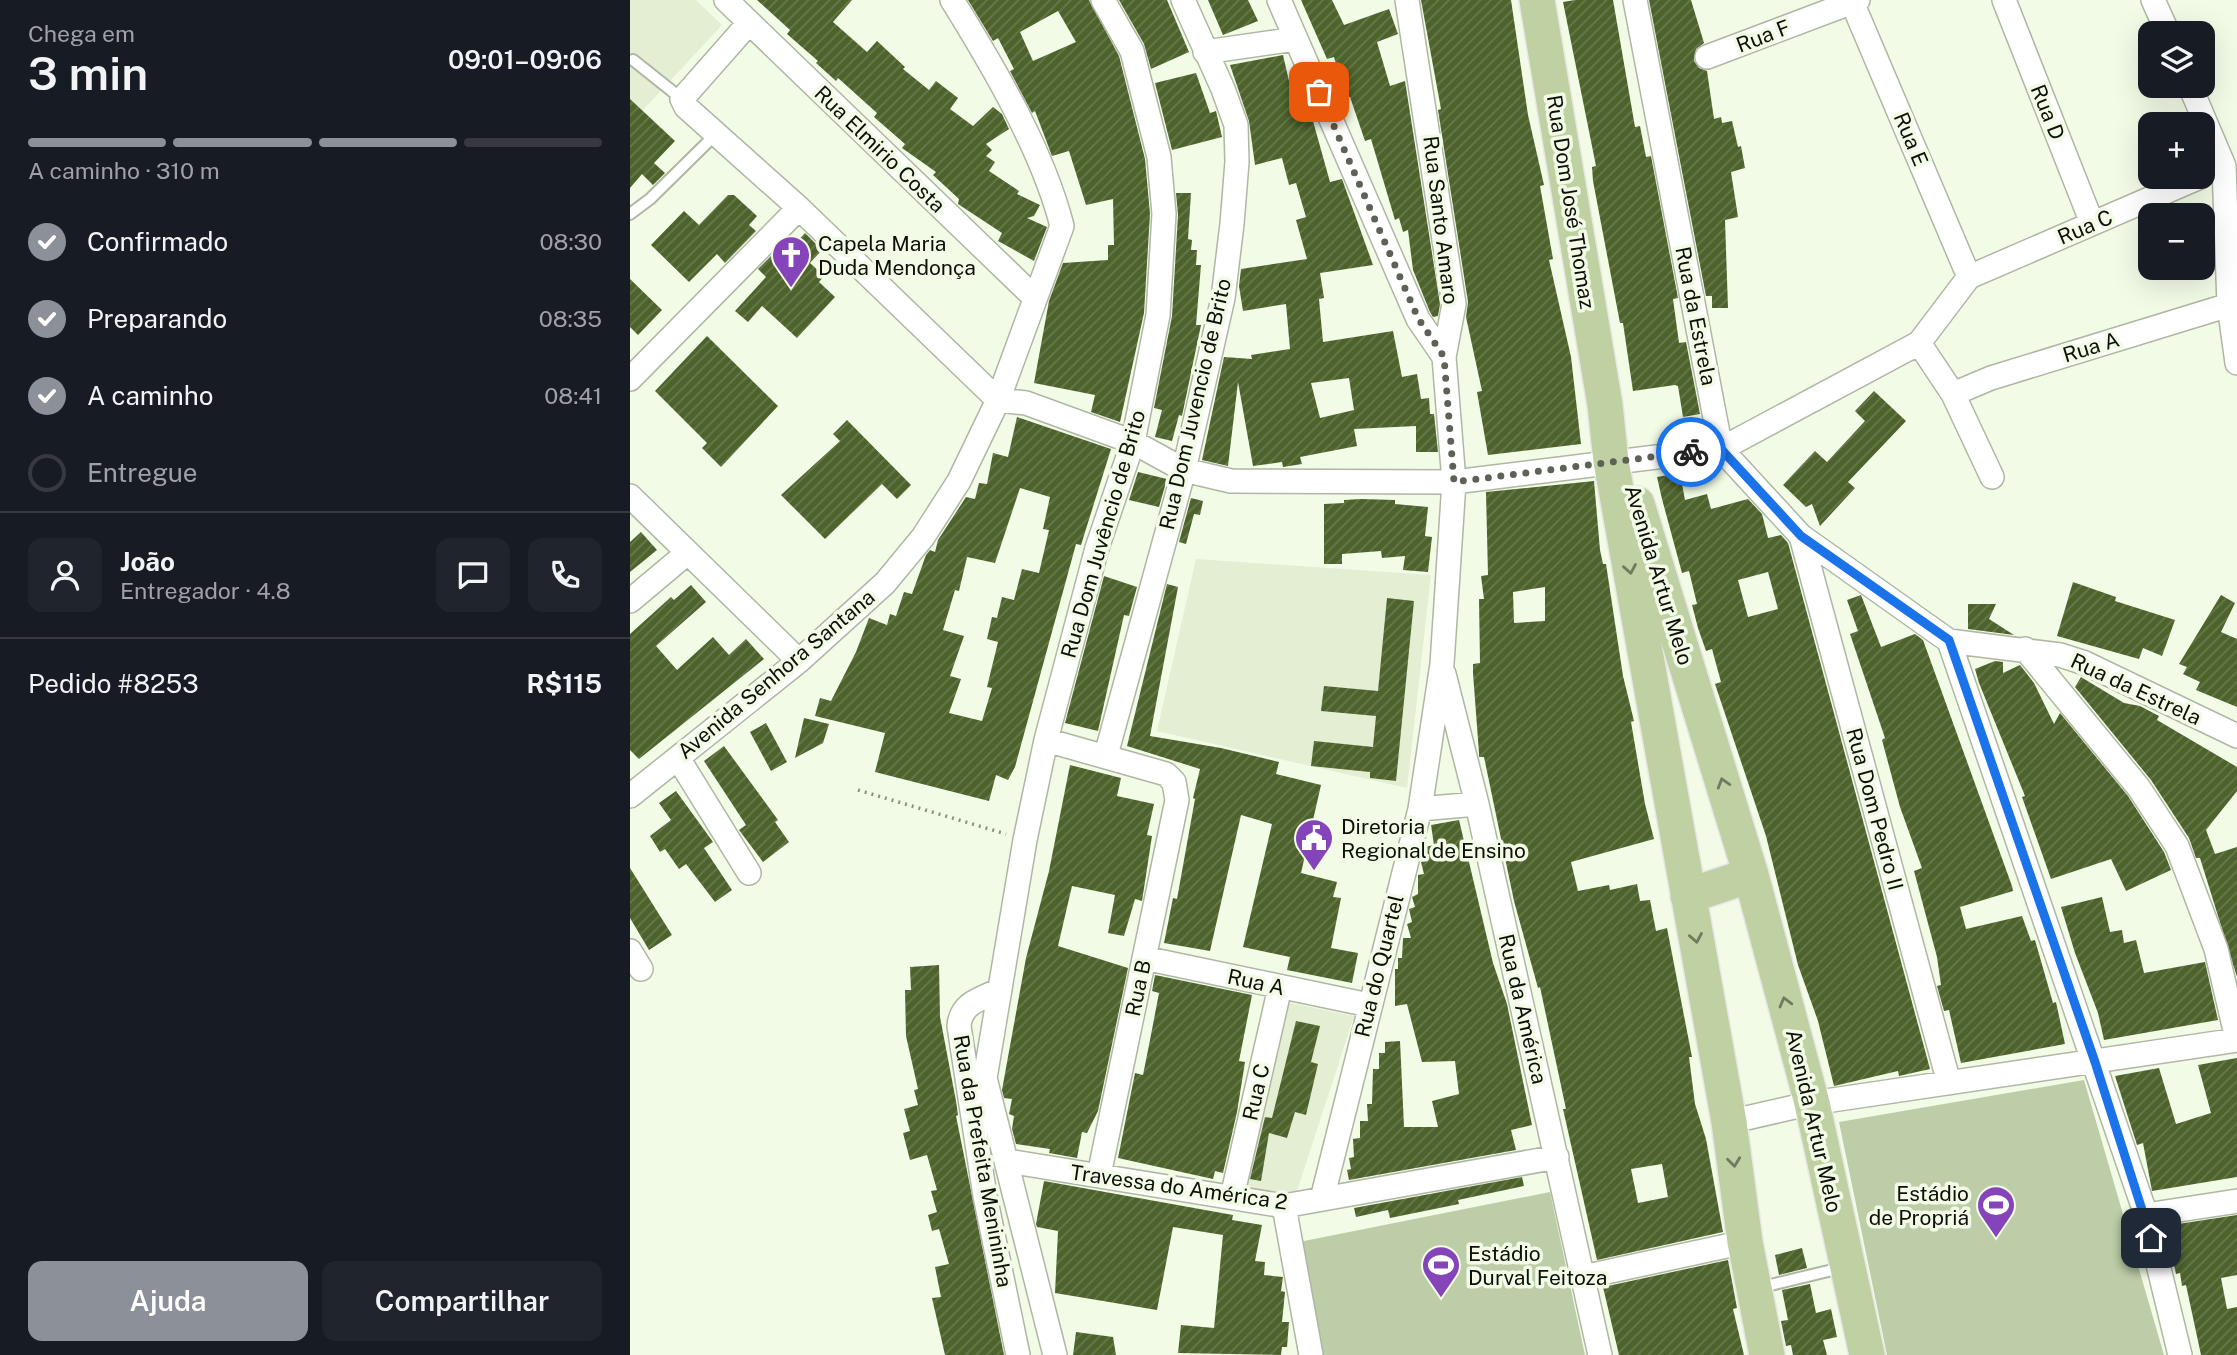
<!DOCTYPE html>
<html lang="pt">
<meta charset="utf-8">
<style>
:root{--surface:#171b24;--page:#20242c;--text:#f1f3f6;--muted:#9ea1a6;--line:#363941;--accent:#8c9099}
body{margin:0;font-family:"Public Sans",sans-serif;background:var(--page);color:var(--text);height:100vh;display:flex;flex-direction:column;font-size:26px;white-space:nowrap}
*{box-sizing:border-box;margin:0}
p{font-size:23px;color:var(--muted)}
.icon{flex:none;width:38px;height:38px;fill:none;stroke:currentColor;stroke-width:2;stroke-linecap:round;stroke-linejoin:round}
.map{position:relative;flex:1;overflow:hidden}
.details{display:flex;flex-direction:column;background:var(--surface);width:630px}
.details>*{flex:none}
.fabs{position:absolute;left:1508px;top:21px;display:grid;gap:14px}
.fabs a{display:grid;place-items:center;width:77px;height:77px;border-radius:14px;background:var(--surface);box-shadow:0 7px 28px #0002;font-size:35px}
.pin{position:absolute;display:grid;place-items:center;width:60px;height:60px;color:#fff;margin:-30px;border-radius:14px;box-shadow:0 4px 10px #0006}
.courier{position:absolute;display:grid;place-items:center;width:70px;height:70px;margin:-35px;border:5px solid #1a73e8;border-radius:50%;background:#fff;color:#222;box-shadow:0 2px 9px #0007}
.headline em{font-style:normal;font-weight:600}
.headline div{display:flex;flex-direction:column-reverse}
.headline{display:flex;align-items:center;justify-content:space-between;height:119px;padding:0 28px}
h1{font-size:46px;font-weight:600;line-height:52px}
.bar{display:grid;grid-template-columns:repeat(4,1fr);gap:10px 7px;align-content:center;height:84px;padding:0 28px}
.bar i{height:9px;border-radius:5px;background:var(--line)}
.bar .active{background:var(--accent)}
.bar p{grid-column:span 4}
.line{display:flex;align-items:center;gap:18px;padding:0 28px;border-top:2px solid var(--line)}
.line div{flex:1}
.round{display:grid;place-items:center;flex:none;width:74px;height:74px;border-radius:14px;background:var(--page)}
ol{padding:0 28px;list-style:none}
li{display:flex;align-items:center;gap:21px;height:77px}
li p{margin-inline-start:auto}
li .icon{padding:7px;border-radius:50%;background:var(--accent);color:#fff;stroke-width:4}
li:last-child{color:var(--muted)}
li i{width:38px;height:38px;border:4px solid var(--line);border-radius:50%}
.cta{display:flex;gap:14px;margin-top:auto;padding:14px 28px}
.cta a{flex:1;height:80px;border-radius:14px;background:var(--accent);color:#fff;font-size:28px;font-weight:600;line-height:80px;text-align:center}
.cta a+a{background:var(--page);color:var(--text)}
main{display:flex;flex:1;min-height:0}
.map>svg:first-child{display:block}
</style>
<main>
<section class="details">
<div class="headline"><div><h1>3 min</h1><p>Chega em</p></div><em>09:01–09:06</em></div>
<div class="bar"><i class="active"></i><i class="active"></i><i class="active"></i><i></i><p>A caminho · 310 m</p></div>
<ol>
<li><svg class="icon" aria-label="check" viewBox="0 0 24 24"><path d="M5 12l5 5 9-10"/></svg>Confirmado<p>08:30</p></li>
<li><svg class="icon" aria-label="check" viewBox="0 0 24 24"><path d="M5 12l5 5 9-10"/></svg>Preparando<p>08:35</p></li>
<li><svg class="icon" aria-label="check" viewBox="0 0 24 24"><path d="M5 12l5 5 9-10"/></svg>A caminho<p>08:41</p></li>
<li><i></i>Entregue</li>
</ol>
<div class="line" style="height:126px"><a class="round"><svg class="icon" aria-label="person" viewBox="0 0 24 24"><circle cx="12" cy="8" r="4"/><path d="M4 21q1-7 8-7t8 7"/></svg></a><div><b>João</b><p>Entregador · 4.8</p></div><a class="round"><svg class="icon" aria-label="chat" viewBox="0 0 24 24"><path d="M4 5h16v11H9l-5 4z"/></svg></a><a class="round"><svg class="icon" aria-label="phone" viewBox="0 0 24 24"><path d="M5 4h4l2 5-3 2q2 4 5 5l2-3 5 2v4C11 20 4 13 5 4z"/></svg></a></div>
<div class="line" style="height:91px"><div>Pedido #8253</div><b>R$115</b></div>
<div class="cta"><a>Ajuda</a><a>Compartilhar</a></div>
</section>
<div class="map">
<svg width="1607" height="1355" viewBox="0 0 1607 1355">
<defs>
<pattern id="building-hatch" width="6" height="6" patternUnits="userSpaceOnUse" patternTransform="scale(1.75)"><rect width="6" height="6" fill="#4e632c"/><path d="M-1 1l2-2M0 6l6-6M5 7l2-2" fill="none" stroke="#68784e"/></pattern>
</defs>
<rect width="100%" height="100%" fill="#f2fbe6"/>
<!-- built -->
<path fill="#e3eed3" d="M0,0h66l26,25 -92,99z
M566,559l235,16 -24,213 -250,-57z
M655,1002l69,14 -58,178 -58,-4z"/>
<!-- garden -->
<path fill="#bccda7" d="M1454,1080l80,275h-277l-48,-233z
M920,1192l35,163h-266l-20,-113z"/>
<!-- building -->
<path fill="url(#building-hatch)" fill-rule="evenodd" d="M127,0h95l-19,22 34,30 10,-11 28,26 -2,2 26,21 7,-9 22,17 -8,11 23,17 20,-19 9,7 7,15 -23,15 6,6 -6,6 9,6 -6,9 30,20 -2,3 23,11 -6,11 -7,2 20,9 -13,34 -36,-20 4,-8 -44,-29 1,-5 -26,-24 3,-3 -34,-24 3,-4 -31,-27 3,-4 -39,-35 -2,3 -20,-18 2,-2 -31,-27 3,-4z
M338,0h121l30,56 26,103 5,55 -6,99 -24,109 -29,-10 4,-17 -61,-12 15,-82 14,-38 45,-3v-15h6l-1,-46 -27,6 -17,-54 -17,5 -17,-45 -3,2 -22,-42 4,-2 -16,-31 -5,3zM428,11l18,31 -43,19 -13,-29z
M489,0h48l22,52 -38,17 -7,-25z
M578,0h40l10,21 -35,14z
M671,0h31l12,25 45,-16 9,25 -21,8 13,44 15,-5 35,223 -2,12 -5,1 -3,-5 -17,-42 -5,-40 -5,2 -4,-14 -4,2 -24,-81 -6,2 -15,-44 -4,1 -12,-41 -7,2z
M791,0h90l17,115 16,70 -4,1 13,73 -4,1 22,97 10,87 -93,11 -11,-63 5,-1 -16,-74 2,-15 -30,-192 3,-1z
M945,0h38l22,127 5,-1 6,31 5,-1 27,142 -5,1 6,44 7,-1 14,72 -17,3 -5,-31 -3,-1 -42,6 -10,-68h-3l-27,-142 -1,-14 4,-1 -33,-164z
M1019,0h42l13,43 -8,6 -2,12 5,7 8,3 7,48 7,-2 1,6 10,-2 6,26 3,-1 4,22 -14,4 7,45 -13,3 3,88h-16v-12h-6z
M653,55l6,26 7,-1 10,35 5,-1 19,68 12,-3 31,86 -53,8 4,25 -5,1 4,43 70,-11 9,46 15,-3 4,25 8,-1 1,16h4l4,38h-22v-26l-62,3 3,17 -57,11 2,7 -19,3 -1,-5 -29,4 -15,-84 -10,84 -26,-6 22,-103 28,2 -1,-4 39,-6 -4,-45 -43,7 -4,-25 2,-17 66,-10 -11,-39 10,-3 -10,-34 -7,2 -7,-27 -27,7 -6,-44 -19,-56zM719,378l5,32 -34,8 -9,-35z
M566,73l14,40 6,-2 6,26 -50,13 -17,-67z
M0,99l45,42 -21,22 11,10 -12,12 -11,-11 -12,14z
M546,193h15l-3,46 4,1 -1,10h6l-1,15h5l-5,60h5l-19,91 -3,-1 -7,26 -17,-4 7,-27 -8,-2 18,-92 6,-101z
M98,195h6l23,21 -8,9 7,6 -31,32 -8,-9 -28,28 -38,-37 33,-34 15,14z
M175,233l17,17 -12,13 14,13 -5,6 16,15 -38,41 -35,-32 -14,16 -13,-11 31,-34 -8,-8 19,-19 7,6z
M0,279l32,31 -24,25 -8,-8z
M77,336l71,70 -57,61 -19,-19 5,-5 -52,-52z
M1244,391l32,30 -58,61 7,6 -35,38 -8,-22 -6,3 -23,-22 32,-34 12,11 38,-41 -10,-10z
M387,417l94,32 -30,96 -5,-1 -61,223 -7,13 -12,-5 -7,26 -114,-29 10,-39 -70,-17 5,-18 11,3 25,-49 13,-34 18,7 3,-11 6,2 8,-24 8,2 14,-39 4,-5 5,2 3,-12 28,-43 9,2 4,-16 8,1 6,-31 15,4zM390,488l30,9 -7,32 6,1 -10,43 -17,-4 -8,31 -12,-3 -5,21 -5,-1 -5,22 11,3 -11,45 5,1 -10,33 -33,-8 12,-34 -11,-3 14,-40 -21,-6 12,-40 4,1 8,-34 28,6z
M217,420l64,65 -14,14 -15,-15 -57,55 -44,-44 59,-54 -7,-7z
M508,472l29,7 -8,28 -30,-7z
M1050,473l5,27 22,-6 4,15 37,-10 14,15 6,24 13,-3 7,8 142,526 -31,7 -1,-5 -64,15 -16,-65 -20,-56 -32,-129 -51,-152 6,-2 -9,-33 -6,2 -8,-23 -6,-23 5,-1 -8,-33 -7,2 -20,-74 -5,-22zM1138,572l10,37 -30,8 -10,-37z
M964,481l6,69 3,14h3l17,112 11,45 -3,1 14,82 9,35 -83,23 7,29 31,-6 1,5 27,-6 3,17 10,-1 6,31 11,-3 25,129h-3l6,47 11,35 17,93 -126,28 -34,-151h3l-26,-122 -2,1 -24,-87 -30,-144h-5v-4l-6,-80v-9l7,-1 -1,-64h5l-3,-23 7,-1 -2,-83zM915,587v34l-31,2 -1,-31zM1032,1164l6,33 -30,6 -7,-34z
M561,498l12,3 -3,14 -6,-1 -8,30 -7,-2z
M731,499l34,1v4l33,3 -3,29 7,1 -4,35 -25,-2 2,-14 -23,2 -1,-7 -39,3v10h-18v-60l20,-1v-3z
M11,532l16,18 -27,22v-30z
M474,576l33,11 -8,29 -5,-1 -26,116 -33,-8z
M1443,582l43,15 -1,4 60,19 -13,36 -19,-8 -4,11 -82,-23z
M537,584l11,3 -28,149 71,12 58,14 -3,12 45,11 -20,88 36,9 -4,15 8,1 -10,50 27,5 -6,30 -65,-13 3,-13 -47,-10 29,-123 -31,-9 -31,136 -46,-8 9,-45 4,1 18,-100 -2,-1 7,-29 -73,-23z
M61,585l15,17 -50,44 21,24 36,-33 16,18 17,-16 18,20 -125,100 -9,-9v-116l41,-37 3,3z
M1231,595l20,52 34,-13 8,6 89,246 1,5 -53,16 6,22 56,-13 9,25 4,-1 18,63 3,-1 9,42 -104,19 -12,-53 -5,1 -7,-25 4,-1 -4,-28 -23,-86 8,-3 -22,-61 -18,-67 3,-2 -35,-104 8,-3 -11,-31z
M1591,595l14,8 -14,29 16,7v68l-41,-17 4,-8 -17,-8 4,-7 -8,-3z
M757,598l27,3 -18,180 -26,-3v-6l-59,-6 3,-25 59,6 3,-31 -55,-5 3,-25 54,5z
M1338,604h28l-7,15 25,16 -46,-6z
M1365,661l8,1v11l17,-8 14,18 20,41 6,-11 68,83 36,56 7,18 -45,21 -15,-32 -60,20 -29,-82 3,-1 -46,-113 -4,-14z
M1451,677l43,26 16,3 19,10 -2,4 80,47v24l-31,39 9,24 22,-7v130l-37,-119h-4l-7,-20 -38,-58 -76,-93z
M174,718l25,6 -6,19 -28,15z
M136,723l21,39 -16,9 -21,-39z
M94,746l54,74 -3,2 14,20 -26,20 -24,-32 7,-5 -42,-64z
M440,765l51,13 -4,18 37,8 -7,31 5,1 -10,65 -7,-2 -11,37 -16,-3 7,-38 -43,-9 -14,60 70,22 -30,143 -11,22 -5,-1 -5,26 -28,-5 1,-4 -34,-5 -4,-15 2,-13 -5,-2 3,-15 -8,-1 -2,-8 24,-132 23,-87z
M46,791l37,51 -9,6 28,42 -17,12 -29,-38 -7,5 -14,-20 -5,3 -10,-16 21,-16 -12,-17z
M829,820l34,143 14,41 25,121 -21,5 5,20 -167,30 -2,-10 4,-1 -2,-11 5,-1 -1,-18 7,-1v-17h8l-1,-17h5l1,-35h6v-16h6v-11l15,-1 4,86h34l-6,-26 27,-7 -4,-33 -33,1 -15,-58 -12,2v-37h3v-11h4l1,-20h8l-4,-14 5,-2 -3,-13 6,-2 -3,-10 6,-3v-19l6,-1 -3,-12 4,-1v-14l9,-2 -3,-20z
M0,868l42,67 -23,15 -19,-32z
M1472,897l8,35 12,-2 2,13 12,-3 8,33 61,-11 13,58 -114,20 -6,-27 -23,-60 -14,-46z
M309,965l1,52 16,84 2,14 -2,1 48,239h-59l-13,-57 9,-1 -6,-30 14,-3 -10,-35 -7,2 -4,-16 9,-3 -6,-21 6,-1 -10,-35 -17,5 -7,-27 7,-2 -6,-22 14,-4 -4,-15 4,-1 -12,-53 -1,-46h6l-1,-23z
M525,975l97,20 -13,66 6,1 -8,50 -14,61 -8,-2 -2,8 -95,-21 17,-85 8,2 7,-35 9,-47 -7,-2z
M666,1021l24,5 -9,36 7,2 -12,51 -11,-3 -8,26 -18,-5 -8,48 -11,-2 15,-62 7,1z
M1607,1058v119l-85,14 -9,-48 -6,2 -22,-69 44,-8 17,56 35,-11 -13,-48z
M892,1177l2,9 -66,14 1,4 -69,14 -2,-8 -32,7 -2,-9z
M414,1181l189,34 -1,5 30,5 -7,36 10,1 -1,13 19,2 -2,14 4,1 -3,30h7l-2,25h-5l-1,8 -103,-2 3,-28 33,3 9,-93 -50,-8 -16,83 -102,-17 3,-62 -21,-4 -1,-3z
M1607,1215v60l-16,3 6,31 10,-2v48h-36l-15,-70 -4,1 -2,-13 -4,1 -11,-48z
M1172,1248l5,20 -28,7 -4,-20z
M1098,1260l9,48 -4,1 11,46h-125l-16,-68z
M1180,1284l6,29 15,-4 6,28 -14,3 4,15h-34l-2,-10 -5,1 -5,-25 7,-1 -6,-30z
M446,1332l37,5 3,18h-43z"/>
<g fill="none" stroke-linecap="round" stroke-linejoin="round">
<defs>
<path id="service" d="M3,60l49,39
M0,214l20,-15 67,-66
M1128,1288l87,-21"/>
<path id="minor" d="M96,0l309,298
M649,0l139,319 26,38
M1005,0l86,449 80,87 148,105 111,14 25,8 152,73
M1374,0l88,223
M1523,0l15,33
M1222,2l117,275
M119,23l-67,76 4,8 113,101 199,192
M575,52l91,-13
M1077,57l151,-57
M1560,86l34,80 5,139 8,58
M1289,343l34,51 39,83
M0,379l169,-171
M1323,394l38,-16 238,-73
M368,400l28,3 107,39 51,28 47,11 223,1 267,-33 198,-106 50,-66 231,-100
M0,496l169,165
M1171,536l148,547
M0,601l56,-47
M1319,641l197,574 34,140
M1395,649l114,139 38,58 39,103 21,90
M814,674l33,130 123,551
M416,740l120,34 8,8 3,18 -78,375
M476,755l78,-285 39,-172 9,-74 5,-62 -1,-37 -13,-36 -40,-89
M48,758l71,115
M0,796l169,-135 86,-78 38,-46 36,-56 39,-81 64,-174c-19,-75 -69,-160 -110,-226
M790,809l57,-5
M0,951l11,18
M514,958l225,47
M370,990c-20,9 -39,13 -41,36l26,170 33,159
M1099,1122l83,-19 425,-63
M378,1161l276,45 273,-49
M602,1197l48,-210
M692,1199l98,-390 22,-145 12,-182 -10,-125 10,-53 -47,-304
M654,1206l27,149
M1516,1215l91,-14
M953,1277l162,-35
M425,1355l-70,-277 40,-238 21,-100 51,-192 36,-106 25,-127 6,-101 -5,-57 -27,-106 -29,-51"/>
<path id="primary" d="M907,0l68,405 6,56 118,661 16,120 22,113
M1007,504l114,371 61,228 55,252
M1058,896l63,-21"/>
</defs>
<!-- service casing -->
<use href="#service" stroke="#aeb7a3" stroke-width="14"/>
<!-- minor casing -->
<use href="#minor" stroke="#aeb7a3" stroke-width="26"/>
<!-- primary casing -->
<use href="#primary" stroke="#e7e7e6" stroke-width="38"/>
<!-- path -->
<path stroke="#8c9283" stroke-width="3.5" stroke-dasharray="2 5" stroke-linecap="butt" d="M228,790l148,44"/>
<!-- service -->
<use href="#service" stroke="#fff" stroke-width="10"/>
<!-- minor -->
<use href="#minor" stroke="#fff" stroke-width="23"/>
<!-- primary -->
<use href="#primary" stroke="#bfd1a3" stroke-width="35"/>
</g>
<!-- one-way arrows -->
<defs><path id="oneway-chevron" d="M-2-3.5L2.5 0L-2 3.5" fill="none" stroke-width="1.6" stroke-linecap="round" stroke-linejoin="round" transform="scale(1.75)"/></defs>
<g stroke="#6f7a5e">
<use href="#oneway-chevron" transform="translate(1000 569) rotate(80)"/>
<use href="#oneway-chevron" transform="translate(1093 783) rotate(-107)"/>
<use href="#oneway-chevron" transform="translate(1066 938) rotate(80)"/>
<use href="#oneway-chevron" transform="translate(1155 1002) rotate(-105)"/>
<use href="#oneway-chevron" transform="translate(1104 1162) rotate(83)"/>
</g>
<g fill="none" stroke-linecap="round" stroke-linejoin="round">
<!-- done -->
<path stroke="#5d6256" stroke-width="7" stroke-dasharray="0 12.6" d="M689,92l99,226 26,39 10,125 237,-30"/>
<!-- route -->
<path stroke="#1a73e8" stroke-width="9" d="M1061,452l30,-3 80,87 148,104 146,422 56,176"/>
</g>
<!-- icons -->
<defs>
<symbol id="church-pin" viewBox="-11 -11 22 30"><path d="M0 17L-7.5 6A9.5 9.5 0 1 1 7.5 6Z" fill="#8544b9" stroke="#f2fbe6"/><path d="M-1.2-6h2.4v3.5h3.3v2.4h-3.3V6h-2.4V-.1h-3.3v-2.4h3.3Z" fill="#fff"/></symbol>
<symbol id="civic-pin" viewBox="-11 -11 22 30"><path d="M0 17L-7.5 6A9.5 9.5 0 1 1 7.5 6Z" fill="#8544b9" stroke="#f2fbe6"/><path d="M-.6-6.5H3V-4.5H.6V-3L4-1V1h2V6H-6V1h2V-1L-.6-3ZM-1.2 2.5V6h2.4V2.5Z" fill="#fff"/></symbol>
<symbol id="stadium-pin" viewBox="-11 -11 22 30"><path d="M0 17L-7.5 6A9.5 9.5 0 1 1 7.5 6Z" fill="#8544b9" stroke="#f2fbe6"/><path d="M0-5a6.5 5 0 1 0 0 10a6.5 5 0 1 0 0-10ZM-3.5-1.8h7v3.6h-7Z" fill="#fff"/></symbol>
</defs>
<g fill-rule="evenodd">
<use href="#church-pin" x="139" y="233" width="44" height="60"/>
<use href="#civic-pin" x="662" y="816" width="44" height="60"/>
<use href="#stadium-pin" x="1344" y="1183" width="44" height="60"/>
<use href="#stadium-pin" x="789" y="1243" width="44" height="60"/>
</g>
<g text-anchor="middle" dominant-baseline="central" stroke-width="7" stroke-linejoin="round" paint-order="stroke">
<!-- street labels -->
<g font-size="21" fill="#0d1009" stroke="#f2fbe6">
<text transform="translate(1133 36) rotate(-21)">Rua F</text>
<text transform="translate(1418 112) rotate(68)">Rua D</text>
<text transform="translate(1281 139) rotate(67)">Rua E</text>
<text transform="translate(250 149) rotate(44)">Rua Elmirio Costa</text>
<text transform="translate(941 202) rotate(81)">Rua Dom José Thomaz</text>
<text transform="translate(811 220) rotate(83)">Rua Santo Amaro</text>
<text transform="translate(1455 227) rotate(-23)">Rua C</text>
<text transform="translate(1066 316) rotate(79)">Rua da Estrela</text>
<text transform="translate(1461 347) rotate(-17)">Rua A</text>
<text transform="translate(565 404) rotate(-77)">Rua Dom Juvencio de Brito</text>
<text transform="translate(473 534) rotate(-74)">Rua Dom Juvêncio de Brito</text>
<text transform="translate(1029 575) rotate(73)">Avenida Artur Melo</text>
<text transform="translate(146 674) rotate(-40)">Avenida Senhora Santana</text>
<text transform="translate(1506 689) rotate(25)">Rua da Estrela</text>
<text transform="translate(1245 809) rotate(75)">Rua Dom Pedro II</text>
<text transform="translate(749 966) rotate(-76)">Rua do Quartel</text>
<text transform="translate(626 982) rotate(12)">Rua A</text>
<text transform="translate(508 988) rotate(-78)">Rua B</text>
<text transform="translate(893 1009) rotate(77)">Rua da América</text>
<text transform="translate(626 1092) rotate(-77)">Rua C</text>
<text transform="translate(1184 1121) rotate(77)">Avenida Artur Melo</text>
<text transform="translate(353 1161) rotate(80)">Rua da Prefeita Menininha</text>
<text transform="translate(549 1187) rotate(8)">Travessa do América 2</text>
</g>
<!-- poi labels -->
<g font-size="21" fill="#0d1009" stroke="#f2fbe6" text-anchor="start">
<text x="188" y="243">Capela Maria<tspan x="188" dy="24">Duda Mendonça</tspan></text>
<text x="711" y="826">Diretoria<tspan x="711" dy="24">Regional de Ensino</tspan></text>
<text x="1339" y="1193" text-anchor="end">Estádio<tspan x="1339" dy="24">de Propriá</tspan></text>
<text x="838" y="1253">Estádio<tspan x="838" dy="24">Durval Feitoza</tspan></text>
</g>
</g>
</svg>
<div class="fabs">
<a><svg class="icon" aria-label="layers" viewBox="0 0 24 24"><path d="M12 4l9 5-9 5-9-5zM3 14l9 5 9-5"/></svg></a>
<a>+</a>
<a>−</a>
</div>
<div class="pin" style="left:689px;top:92px;background:#ea580c"><svg class="icon" aria-label="bag" viewBox="0 0 24 24"><path d="M5 8h14l-1 12H6zM9 8a3 3 0 0 1 6 0"/></svg></div>
<div class="pin" style="left:1521px;top:1238px;background:#1f2937"><svg class="icon" aria-label="home" viewBox="0 0 24 24"><path d="M3 11l9-7 9 7M6 9v11h12V9"/></svg></div>
<div class="courier" style="left:1061px;top:452px"><svg class="icon" aria-label="bike" viewBox="0 0 24 24"><circle cx="6" cy="16" r="4"/><circle cx="18" cy="16" r="4"/><path d="M6 16l4-8h5l3 8M10 8l3 8H6M13 5h3"/></svg></div>
</div>
</main>
